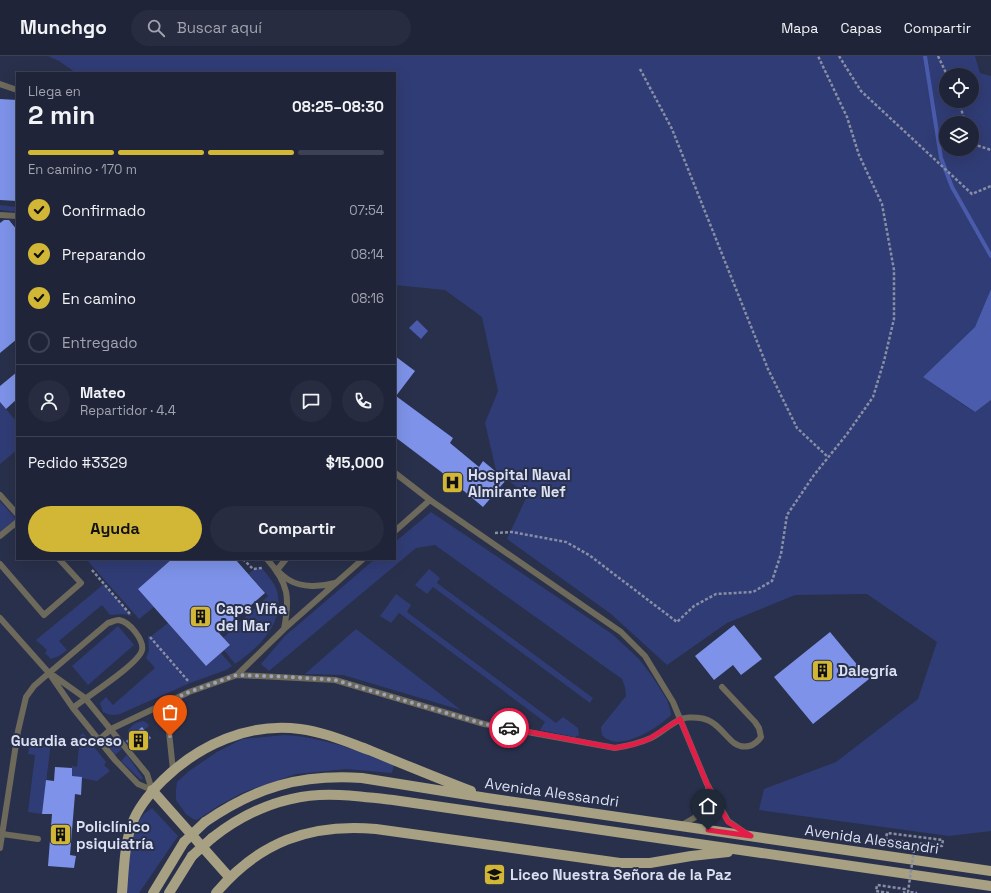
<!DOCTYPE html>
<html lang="es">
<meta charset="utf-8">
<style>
:root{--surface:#1f2438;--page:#272c40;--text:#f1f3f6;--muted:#a1a4ae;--line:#3c4153;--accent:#d2b635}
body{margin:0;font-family:"Space Grotesk",sans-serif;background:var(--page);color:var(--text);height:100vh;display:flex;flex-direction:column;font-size:15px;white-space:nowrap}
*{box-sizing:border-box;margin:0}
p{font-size:13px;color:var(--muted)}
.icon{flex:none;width:22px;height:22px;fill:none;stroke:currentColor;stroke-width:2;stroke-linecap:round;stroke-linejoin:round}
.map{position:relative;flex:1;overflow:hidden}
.drawer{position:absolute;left:16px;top:16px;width:380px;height:488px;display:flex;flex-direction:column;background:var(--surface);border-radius:0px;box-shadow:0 4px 16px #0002,0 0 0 1px var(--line)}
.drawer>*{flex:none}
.buttons{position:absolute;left:939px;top:12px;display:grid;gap:8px}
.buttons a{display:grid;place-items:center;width:40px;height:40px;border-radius:50%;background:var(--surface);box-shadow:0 4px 16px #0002,0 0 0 1px var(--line);font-size:20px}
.pin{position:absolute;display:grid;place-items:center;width:34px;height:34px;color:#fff;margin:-41px -17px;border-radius:50% 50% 50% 0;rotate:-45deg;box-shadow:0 0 4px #0007}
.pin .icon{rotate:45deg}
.courier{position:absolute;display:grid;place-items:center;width:40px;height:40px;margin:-20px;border:3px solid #e11d48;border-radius:50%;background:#fff;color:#222;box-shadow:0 1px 5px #0007}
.head em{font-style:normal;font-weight:700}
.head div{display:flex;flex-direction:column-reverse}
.head{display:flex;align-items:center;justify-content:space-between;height:68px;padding:0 12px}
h1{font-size:26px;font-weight:700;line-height:30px}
.bar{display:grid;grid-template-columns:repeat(4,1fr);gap:6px 4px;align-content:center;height:48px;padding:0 12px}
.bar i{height:5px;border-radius:3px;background:var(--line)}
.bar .current{background:var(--accent)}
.bar p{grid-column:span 4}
.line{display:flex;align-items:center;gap:10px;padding:0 12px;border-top:1px solid var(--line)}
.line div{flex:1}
.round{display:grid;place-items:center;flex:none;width:42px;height:42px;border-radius:21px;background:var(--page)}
ol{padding:0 12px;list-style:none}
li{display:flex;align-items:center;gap:12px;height:44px}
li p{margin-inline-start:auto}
li .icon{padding:4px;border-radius:50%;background:var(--accent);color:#111;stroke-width:4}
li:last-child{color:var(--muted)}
li i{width:22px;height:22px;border:2px solid var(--line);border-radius:50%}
.cta{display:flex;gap:8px;margin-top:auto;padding:8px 12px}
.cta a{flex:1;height:46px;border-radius:24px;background:var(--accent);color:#111;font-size:16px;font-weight:700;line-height:46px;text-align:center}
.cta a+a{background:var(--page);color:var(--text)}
header{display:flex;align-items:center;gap:24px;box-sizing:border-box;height:56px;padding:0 20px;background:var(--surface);border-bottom:1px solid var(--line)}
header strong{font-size:19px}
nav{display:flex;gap:22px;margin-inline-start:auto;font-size:14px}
.search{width:280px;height:36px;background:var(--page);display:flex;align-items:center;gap:10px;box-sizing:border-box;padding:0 14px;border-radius:22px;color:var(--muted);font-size:15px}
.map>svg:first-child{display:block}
</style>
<header>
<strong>Munchgo</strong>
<div class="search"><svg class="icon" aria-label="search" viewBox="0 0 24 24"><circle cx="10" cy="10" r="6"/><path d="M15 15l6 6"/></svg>Buscar aquí</div>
<nav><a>Mapa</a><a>Capas</a><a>Compartir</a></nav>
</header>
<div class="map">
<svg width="991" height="837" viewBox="0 0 991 837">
<rect width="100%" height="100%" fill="#29304b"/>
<!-- green -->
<path fill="#303c75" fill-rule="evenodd" d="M48,0h927l5,17 11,3v213l-16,38 -52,50 51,35 17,-12v431l-42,5 -190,-26 5,-21 72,-27 82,-63 19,-57 -70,-48 -72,1 -68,28 -60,42 -56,-51 -104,-75 20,-43 -31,-26 -11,-47 13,-32 -16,-74 -37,-27 -50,-5v-212h-319l-17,-12zM946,19h26v26h-26zM946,67h26v26h-26z
M0,149l17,2v5l-17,-2z
M0,346l17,20v28l-17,14z
M0,445l16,18 -16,13z
M431,456l181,122 27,25 13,17 15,24 3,9 1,6c-12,12 -45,33 -62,25 -3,-1 -5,-3 -7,-5l-1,-8 25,-31 -1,-9 -3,-8 -187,-134 -19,3 -147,123 -8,-7 24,-28 90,-77h20v-17z
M86,503h86l-18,48 -15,12z
M262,512c5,7 12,14 15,23 8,33 -18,56 -42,73l-11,-14 6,-5 -7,-7 45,-42 -19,-22 5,-5z
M429,513l11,9 -3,5 156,115 -3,5 -157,-116 -6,7 -12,-9z
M104,528l28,32 -9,-2 -13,1 -8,-10 -43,36 8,9 -8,6 -8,3 -6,-6 2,-3 -11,-10z
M396,538l15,11 -4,7 149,111 7,-6 15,11 1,7 -4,2 -35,-7 5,-8 -146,-109 -8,10 -11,-7z
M168,567l38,43 15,-13 11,13 -6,4 -36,13 -70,31c-6,2 -12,1 -17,-2l-3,-9 6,-6 7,8 42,-37 -9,-10 3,-7 -1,-16 2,2z
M118,570l16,19 -46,40 -16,-19z
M356,573l105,81 -118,-35 -38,-1z
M144,665l4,3 1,2 -5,4 -2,-2 -13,10 -1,-7c4,-7 9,-9 16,-10z
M83,677l23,29 -2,3 6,6 -13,10 -25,-5v-10l5,1 3,-31z
M285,679c38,2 74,16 109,30l-2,8 -46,-4 -50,5 -52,18 -26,14 -21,14 -4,-1 -7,-5 -10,-14v-10l1,-8 12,-11 28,-19 25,-13z
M111,683h3l8,10 -7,6 -8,-10 1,-4z
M30,684l21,3 -9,71 -14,-2 7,-57 -7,-1z
M127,699l16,23 -2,2 -20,-19z
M152,752l26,28 -39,57h-14c2,-19 6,-65 19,-79 2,-2 6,-4 8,-6z"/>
<!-- forest -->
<path fill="#4b5cad" d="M991,233v111l-16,12 -52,-35 52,-50z"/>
<!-- water -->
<path fill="#4a5bac" d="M417,264l11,11 -7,8 -12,-11z"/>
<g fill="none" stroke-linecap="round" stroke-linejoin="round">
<!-- stream -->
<path stroke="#4a5bac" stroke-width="4" d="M925,0l16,102 11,29 39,69"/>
</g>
<!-- building -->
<path fill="#7d92e8" d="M0,43l17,1v101l-17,-1z
M4,164h5l8,10v109l-17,14v-130z
M395,300l20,15 -19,25 57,42 -3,5 29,24 4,-6 23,19 -23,27 -43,-36 -45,-34z
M17,316v27l-11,10 -6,-7v-16z
M172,503h63l30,34 -46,40 11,12 -24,21 -68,-77z
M734,569l28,34 -21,16 -8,-10 -19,15 -19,-24z
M830,576l39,47 -56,45 -39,-47z
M142,671l9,11 -17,13 -8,-10z
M55,711l17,1v8l10,1 -1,18 -6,-1 -5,61 6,1 -2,12 -26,-2 4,-52h-10l4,-34 8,1z"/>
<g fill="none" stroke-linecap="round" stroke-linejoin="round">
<!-- path -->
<path stroke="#888ea4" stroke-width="2.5" stroke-dasharray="3 2" stroke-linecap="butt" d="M839,0l22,35 111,103 19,-8
M938,0l9,19
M640,13l32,60 96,240 29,59 31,29
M959,45l6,22
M972,82l4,7 15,5
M495,477l17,-1 54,10 23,13 88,67 17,-16 22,-12 37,-2 19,-11 9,-27 6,-39 27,-40 33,-41 26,-37 11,-36 10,-42v-49l-12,-66 -23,-49 -12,-38 -29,-61
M243,503l10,10 9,-1
M92,514l38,44
M150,581l39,45
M889,837l-13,-2 1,-6 28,4 -1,4"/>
<!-- service -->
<path stroke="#6d695b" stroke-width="6" d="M0,28l17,6
M0,159l17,1
M395,417l35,27 191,132 24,24 28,46 34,82 21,37 19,13
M0,439l17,19
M395,475l35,-31
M0,480l17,-14
M267,503c22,25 23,39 17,70
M286,503l-9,11c3,3 7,7 12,10 13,8 32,7 46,3
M0,508l44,51 37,-32 -22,-24
M0,562l49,55 24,35 42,52 23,24 14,6
M237,619l98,5 149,44 131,24c12,-2 25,-5 36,-10 10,-5 18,-13 28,-18 4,-3 16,-3 21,-2 16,2 23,16 34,25 10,7 21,3 27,-6l-2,-9 -4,-6 -33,-35
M54,620l31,22 62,76 5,16
M166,647l7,67
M99,684l12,-11 55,-26 23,-11 48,-17 47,-46 79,-70
M680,770l14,-8 14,-13 1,-10 -1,-8
M2,778l36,5
M0,792l18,-117 8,-34 8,-11 8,-7 66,-56c4,-1 7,-3 11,-3 11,2 25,20 23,30 -3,14 -56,47 -69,58"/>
<!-- primary -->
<path stroke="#a7a082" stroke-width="10" d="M152,734l77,87
M205,766c51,-35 95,-48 157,-44l125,20 504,73
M212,782c37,-29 80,-46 128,-43 18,1 35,3 53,5l598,86
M122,837c2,-23 2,-47 10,-69 6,-17 18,-31 31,-44 36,-35 86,-58 137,-51 24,3 47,13 69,21 34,14 68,28 102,41
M153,837l31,-51
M169,837l23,-37
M216,837c43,-51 94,-70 160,-64l244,34h30l41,-7 37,-4"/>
<!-- path-bridge -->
<path stroke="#888ea4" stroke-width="2.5" stroke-dasharray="3 2" stroke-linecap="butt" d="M908,786l-22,-3 1,-6 56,7 -1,6 -27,-3 -7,49 9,1"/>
<!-- primary-bridge -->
<path stroke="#a7a082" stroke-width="10" d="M184,786l21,-20
M192,800l20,-18"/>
</g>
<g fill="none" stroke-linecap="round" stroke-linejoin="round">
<!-- done -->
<path stroke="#9ca2b7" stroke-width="4" stroke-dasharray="0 7.2" d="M170,680l-4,-33 23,-11 48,-17 53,2 45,3 149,44 25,4"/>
<!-- route -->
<path stroke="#e11d48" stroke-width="5" d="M509,672l106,20 20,-4 14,-5 31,-20 27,65 21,38 23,14 -43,-6"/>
</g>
<!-- icons -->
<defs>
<symbol id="hospital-square" viewBox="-11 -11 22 22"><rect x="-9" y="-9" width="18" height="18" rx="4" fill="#d2b635" stroke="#29304b"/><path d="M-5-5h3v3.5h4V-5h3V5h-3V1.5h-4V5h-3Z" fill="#111"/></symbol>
<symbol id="building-square" viewBox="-11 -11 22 22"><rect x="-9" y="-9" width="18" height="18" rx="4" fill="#d2b635" stroke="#29304b"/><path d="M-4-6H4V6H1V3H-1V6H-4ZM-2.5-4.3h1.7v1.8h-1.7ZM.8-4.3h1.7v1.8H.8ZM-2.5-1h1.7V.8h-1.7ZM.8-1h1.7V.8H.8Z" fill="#111"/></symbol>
<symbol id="school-square" viewBox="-11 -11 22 22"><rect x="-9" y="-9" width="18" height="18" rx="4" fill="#d2b635" stroke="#29304b"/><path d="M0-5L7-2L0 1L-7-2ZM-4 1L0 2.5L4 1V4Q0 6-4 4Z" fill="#111"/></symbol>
</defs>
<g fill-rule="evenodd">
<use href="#hospital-square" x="440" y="414" width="25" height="25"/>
<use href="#building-square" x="188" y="548" width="25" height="25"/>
<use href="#building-square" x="810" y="602" width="25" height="25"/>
<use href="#building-square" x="126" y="672" width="25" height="25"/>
<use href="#building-square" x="48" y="766" width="25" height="25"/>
<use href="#school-square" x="482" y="806" width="25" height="25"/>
</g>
<g text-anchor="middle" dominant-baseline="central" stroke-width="4" stroke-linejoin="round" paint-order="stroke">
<!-- poi labels -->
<g font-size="15" font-weight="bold" fill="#dadff1" stroke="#29304b" text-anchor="start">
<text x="468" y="418">Hospital Naval<tspan x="468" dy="17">Almirante Nef</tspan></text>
<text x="216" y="552">Caps Viña<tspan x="216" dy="17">del Mar</tspan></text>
<text x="838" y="614">Dalegría</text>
<text x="122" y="684" text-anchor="end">Guardia acceso</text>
<text x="76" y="770">Policlínico<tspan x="76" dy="17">psiquiatría</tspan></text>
<text x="510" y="818">Liceo Nuestra Señora de la Paz</text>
</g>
<!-- street labels -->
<g font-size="15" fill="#dadff1" stroke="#29304b">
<text transform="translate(552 736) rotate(8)">Avenida Alessandri</text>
<text transform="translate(872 783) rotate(8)">Avenida Alessandri</text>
</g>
</g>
</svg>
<div class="buttons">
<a><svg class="icon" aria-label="locate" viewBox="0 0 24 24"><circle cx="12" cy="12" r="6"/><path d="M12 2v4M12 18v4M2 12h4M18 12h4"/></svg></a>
<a><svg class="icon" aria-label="layers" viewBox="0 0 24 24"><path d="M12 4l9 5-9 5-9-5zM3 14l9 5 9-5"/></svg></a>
</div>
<div class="pin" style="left:170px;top:680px;background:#ea580c"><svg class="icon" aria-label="bag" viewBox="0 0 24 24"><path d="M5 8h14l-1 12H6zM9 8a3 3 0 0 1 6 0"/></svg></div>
<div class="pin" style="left:708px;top:774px;background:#1f2937"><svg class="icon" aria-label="home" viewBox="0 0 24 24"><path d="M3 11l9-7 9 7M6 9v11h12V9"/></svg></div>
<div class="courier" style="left:509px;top:672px"><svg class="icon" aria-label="car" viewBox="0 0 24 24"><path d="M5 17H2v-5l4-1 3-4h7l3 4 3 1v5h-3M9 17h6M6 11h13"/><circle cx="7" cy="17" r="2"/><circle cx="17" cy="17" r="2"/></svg></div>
<section class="drawer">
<div class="head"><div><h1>2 min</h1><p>Llega en</p></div><em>08:25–08:30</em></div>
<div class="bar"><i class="current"></i><i class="current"></i><i class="current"></i><i></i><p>En camino · 170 m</p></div>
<ol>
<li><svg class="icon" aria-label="check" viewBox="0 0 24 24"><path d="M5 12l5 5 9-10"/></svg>Confirmado<p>07:54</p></li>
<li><svg class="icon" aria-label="check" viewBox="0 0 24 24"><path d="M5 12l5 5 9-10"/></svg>Preparando<p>08:14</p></li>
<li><svg class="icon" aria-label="check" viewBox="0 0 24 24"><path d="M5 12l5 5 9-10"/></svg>En camino<p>08:16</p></li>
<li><i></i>Entregado</li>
</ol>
<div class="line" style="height:72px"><a class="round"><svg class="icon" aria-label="person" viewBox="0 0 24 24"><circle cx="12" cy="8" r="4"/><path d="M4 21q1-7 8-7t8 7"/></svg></a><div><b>Mateo</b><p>Repartidor · 4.4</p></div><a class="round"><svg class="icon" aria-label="chat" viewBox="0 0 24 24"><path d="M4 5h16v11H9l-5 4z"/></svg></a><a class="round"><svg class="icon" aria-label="phone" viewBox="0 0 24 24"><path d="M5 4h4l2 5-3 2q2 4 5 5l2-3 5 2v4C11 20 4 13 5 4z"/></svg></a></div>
<div class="line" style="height:52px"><div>Pedido #3329</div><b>$15,000</b></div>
<div class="cta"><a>Ayuda</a><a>Compartir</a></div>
</section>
</div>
